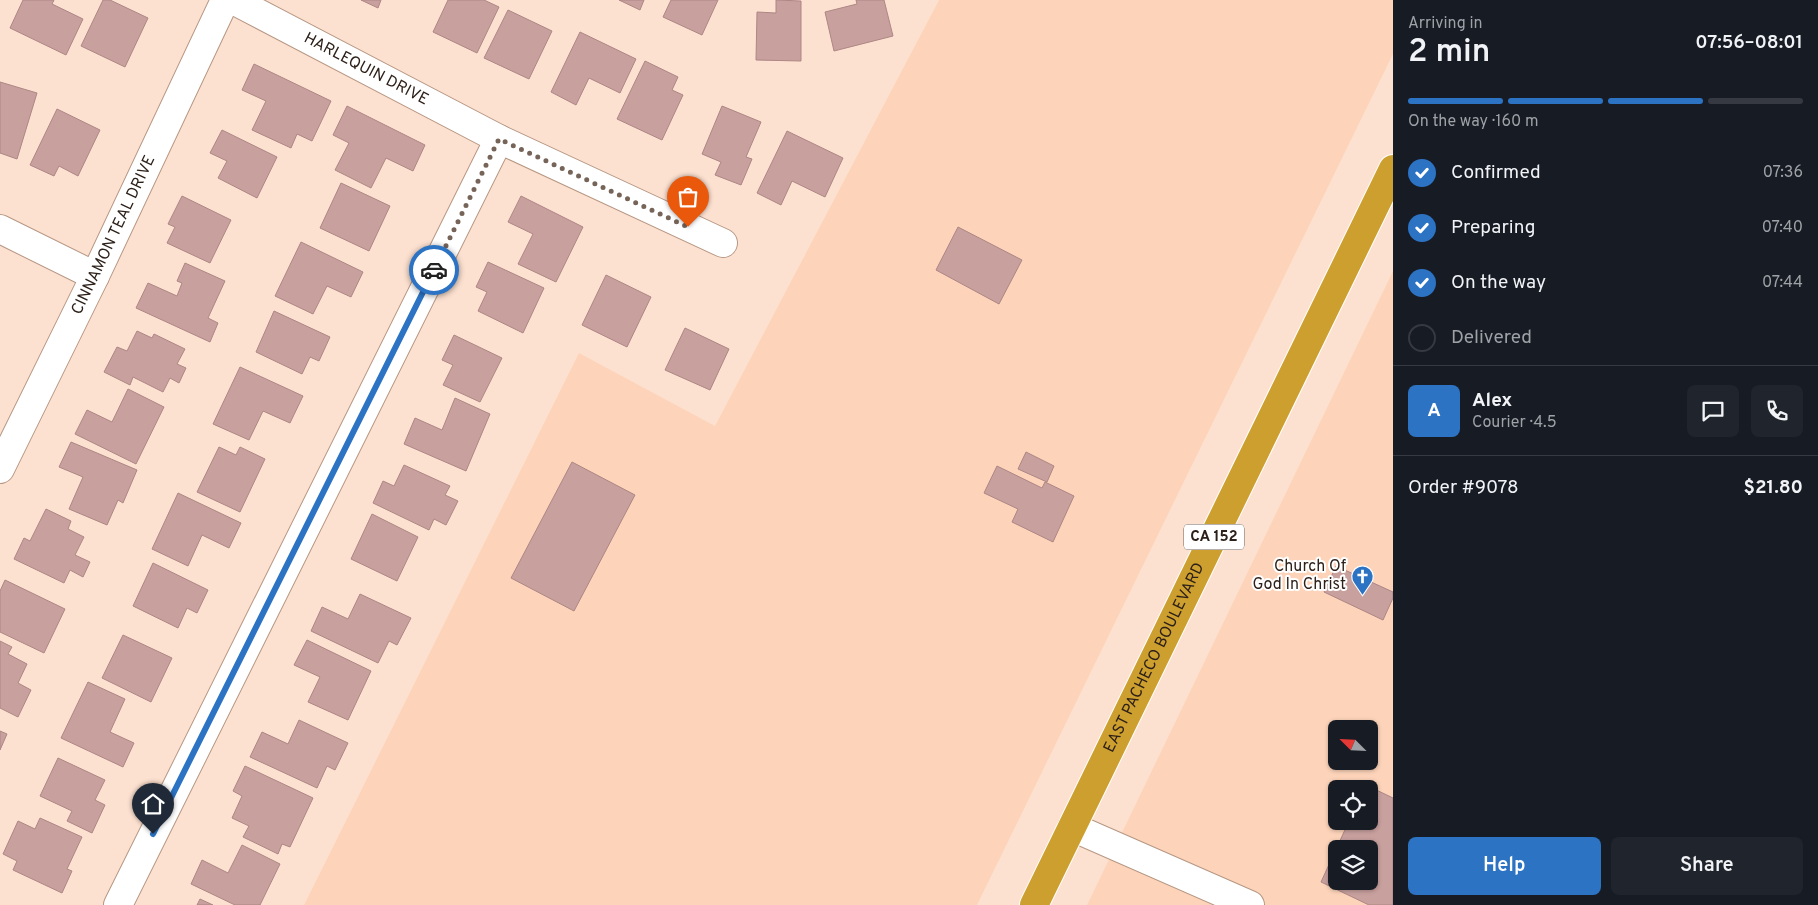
<!DOCTYPE html>
<meta charset="utf-8">
<style>
:root{--surface:#171b24;--page:#20242c;--text:#f1f3f6;--muted:#9ea1a6;--line:#363941;--accent:#2c73c4}
body{margin:0;font-family:Overpass,sans-serif;background:var(--page);color:var(--text);height:100vh;display:flex;flex-direction:column;font-size:19px;white-space:nowrap}
*{box-sizing:border-box;margin:0}
p{font-size:16px;color:var(--muted)}
.icon{flex:none;width:28px;height:28px;fill:none;stroke:currentColor;stroke-width:2;stroke-linecap:round;stroke-linejoin:round}
.map{position:relative;flex:1;overflow:hidden}
.drawer{display:flex;flex-direction:column;background:var(--surface);width:425px}
.drawer>*{flex:none}
.needle{width:32px;rotate:294deg}
.fabs{position:absolute;left:1328px;top:720px;display:grid;gap:10px}
.fabs a{display:grid;place-items:center;width:50px;height:50px;border-radius:8px;background:var(--surface);box-shadow:0 1px 4px #0004;font-size:25px}
.pin{position:absolute;display:grid;place-items:center;width:42px;height:42px;color:#fff;margin:-51px -21px;border-radius:50% 50% 50% 0;rotate:-45deg;box-shadow:0 0 5px #0007}
.pin .icon{rotate:45deg}
.courier{position:absolute;display:grid;place-items:center;width:50px;height:50px;margin:-25px;border:4px solid #2c73c4;border-radius:50%;background:#fff;color:#222;box-shadow:0 1px 6px #0007}
.headline em{font-style:normal;font-weight:600}
.headline div{display:flex;flex-direction:column-reverse}
.headline{display:flex;align-items:center;justify-content:space-between;height:85px;padding:0 15px}
h1{font-size:32px;font-weight:600;line-height:38px}
.bar{display:grid;grid-template-columns:repeat(4,1fr);gap:8px 5px;align-content:center;height:60px;padding:0 15px}
.bar i{height:6px;border-radius:4px;background:var(--line)}
.bar .current{background:var(--accent)}
.bar p{grid-column:span 4}
.line{display:flex;align-items:center;gap:12px;padding:0 15px;border-top:1px solid var(--line)}
.line div{flex:1}
.round{display:grid;place-items:center;flex:none;width:52px;height:52px;border-radius:8px;background:var(--page)}
ol{padding:0 15px;list-style:none}
li{display:flex;align-items:center;gap:15px;height:55px}
li p{margin-inline-start:auto}
li .icon{padding:5px;border-radius:50%;background:var(--accent);color:#fff;stroke-width:4}
li:last-child{color:var(--muted)}
li i{width:28px;height:28px;border:2px solid var(--line);border-radius:50%}
.button{display:flex;gap:10px;margin-top:auto;padding:10px 15px}
.button a{flex:1;height:58px;border-radius:8px;background:var(--accent);color:#fff;font-size:20px;font-weight:600;line-height:58px;text-align:center}
.button a+a{background:var(--page);color:var(--text)}
main{display:flex;flex:1;min-height:0}
.map>svg:first-child{display:block}
</style>
<main>
<div class="map">
<svg width="1393" height="905" viewBox="0 0 1393 905">
<rect width="100%" height="100%" fill="#fde1d0"/>
<!-- built -->
<path fill="#fdd4ba" fill-rule="evenodd" d="M939,0h454v54l-416,851h-673l275,-552 136,73z
M1393,271v634h-306zM1336,729h33v32h-33zM1336,789h33v32h-33zM1336,849h33v32h-33z"/>
<!-- building -->
<path fill="#c8a09e" stroke="#ad8685" fill-rule="evenodd" d="M23,0h31l-2,4 31,15 -17,36 -56,-27z
M103,0h7l38,18 -23,49 -44,-21z
M361,0h20l-3,8z
M448,0h36l15,7 -22,46 -44,-21z
M619,0h25l-4,10z
M671,0h47l-16,35 -39,-18z
M776,0l25,1v60l-45,-1 1,-48 19,1z
M856,0h28l9,36 -59,15 -9,-39 32,-8z
M508,10l44,21 -23,48 -45,-21z
M580,32l56,27 -16,34 -31,-15 -13,27 -25,-13z
M645,61l33,16 -6,13 11,5 -21,45 -45,-21z
M254,64l77,37 -19,40 -15,-7 -6,14 -39,-18 14,-29 -24,-11z
M0,82l37,11 -20,66 -17,-6z
M347,106l78,39 -12,26 -27,-13 -15,30 -36,-18 14,-27 -16,-8z
M722,106l39,16 -15,35 6,2 -11,26 -26,-10 6,-13 -19,-8z
M57,109l43,21 -22,46 -19,-10 -5,10 -24,-11z
M222,130l55,27 -20,41 -39,-20 9,-17 -17,-8z
M787,131l56,27 -18,39 -33,-16 -11,24 -24,-12z
M341,183l49,23 -21,45 -49,-23z
M182,196l49,24 -21,43 -43,-20 8,-16 -7,-3z
M521,196l62,31 -27,55 -38,-18 15,-30 -25,-12z
M958,227l64,33 -23,44 -63,-34z
M301,242l62,30 -12,25 -24,-11 -14,28 -38,-18z
M488,262l56,26 -21,45 -45,-22 9,-19 -11,-5z
M185,263l40,18 -17,37 10,5 -8,19 -74,-34 12,-25 29,13 5,-13 -5,-2z
M606,275l45,22 -24,50 -45,-22z
M274,311l56,26 -11,24 -9,-4 -8,17 -46,-22z
M685,328l44,21 -19,41 -45,-20z
M137,331l15,7 2,-4 31,15 -8,15 9,4 -7,15 -9,-5 -7,14 -30,-15 -3,8 -26,-13 13,-25 10,4z
M454,335l48,23 -22,44 -37,-17 10,-20 -11,-5z
M240,367l63,29 -13,27 -27,-12 -14,29 -36,-16z
M128,389l36,18 -28,57 -61,-30 12,-24 25,12z
M455,398l35,16 -24,57 -62,-27 11,-26 27,12z
M71,442l66,28 -14,33 -5,-3 -11,25 -38,-16 14,-32 -24,-10z
M219,447l17,8 4,-8 25,12 -25,53 -43,-20z
M1026,452l28,14 -7,16 -29,-13z
M572,462l63,33 -61,116 -63,-33z
M404,465l46,21 -5,9 13,6 -12,24 -12,-6 -5,11 -56,-27 10,-22 11,5z
M997,466l45,22 3,-6 29,14 -21,46 -41,-20 6,-13 -34,-16z
M178,493l63,30 -12,25 -27,-13 -14,31 -36,-17z
M46,509l25,12 -3,8 16,8 -9,18 15,7 -7,15 -13,-7 -6,13 -50,-24 10,-21 6,3z
M372,514l46,23 -21,44 -46,-22z
M153,563l55,27 -11,23 -10,-5 -9,20 -45,-22z
M1336,566l57,26v6l-10,22 -59,-28z
M5,580l60,29 -21,44 -44,-21v-41z
M360,594l51,24 -14,27 -8,-4 -11,22 -67,-32 11,-24 26,12z
M123,635l49,23 -21,44 -49,-24z
M307,640l64,31 -23,49 -40,-18 12,-25 -26,-12z
M0,641l12,6 -4,7 19,10 -9,19 13,7 -13,27 -18,-9z
M88,682l37,17 -15,33 24,11 -11,24 -62,-29z
M299,720l49,23 -13,27 -8,-4 -10,22 -67,-31 12,-25 26,12z
M0,731l7,3 -7,16z
M58,758l47,22 -10,20 10,5 -13,28 -25,-12 5,-10 -32,-15z
M245,766l68,32 -23,49 -8,-3 -4,10 -35,-17 6,-11 -17,-8 10,-22 -9,-5z
M1366,785l27,13v107h-24l-48,-23 28,-61h20v-32h-5zM1336,849h33v32h-33z
M40,818l42,19 -15,32 5,2 -10,22 -49,-23 4,-9 -14,-7 15,-33 17,8z
M242,845l38,19 -20,41h-25l-44,-21 11,-24 26,13z
M200,899l13,6h-16z"/>
<g fill="none" stroke-linecap="round" stroke-linejoin="round">
<defs>
<g id="minor">
<path id="s1" d="M233,0l266,139 224,104"/>
<path d="M0,229l95,47"/>
<path id="s2" d="M0,469l95,-193 130,-276"/>
<path d="M1072,827l178,78"/>
<path d="M118,905l381,-766"/>
</g>
<g id="highway">
<path id="s3" d="M1034,905l359,-736"/>
</g>
</defs>
<!-- minor casing -->
<use href="#minor" stroke="#b69783" stroke-width="30"/>
<!-- highway casing -->
<use href="#highway" stroke="#fff" stroke-width="30"/>
<!-- minor -->
<use href="#minor" stroke="#fff" stroke-width="28"/>
<!-- highway -->
<use href="#highway" stroke="#cd9f2e" stroke-width="28"/>
</g>
<g fill="none" stroke-linecap="round" stroke-linejoin="round">
<!-- done -->
<path stroke="#766459" stroke-width="5" stroke-dasharray="0 9" d="M434,270l65,-131 189,88"/>
<!-- route -->
<path stroke="#2c73c4" stroke-width="6" d="M153,834l281,-564"/>
</g>
<!-- icons -->
<defs>
<symbol id="church-pin" viewBox="-11 -11 22 30"><path d="M0 17L-7.5 6A9.5 9.5 0 1 1 7.5 6Z" fill="#2c73c4" stroke="#fff"/><path d="M-1.2-6h2.4v3.5h3.3v2.4h-3.3V6h-2.4V-.1h-3.3v-2.4h3.3Z" fill="#fff"/></symbol>
</defs>
<g fill-rule="evenodd">
<use href="#church-pin" x="1350" y="564" width="25" height="34"/>
</g>
<g text-anchor="middle" dominant-baseline="central" stroke-width="4" stroke-linejoin="round" paint-order="stroke">
<!-- shield labels -->
<rect fill="#fff" stroke="#6c635e" stroke-width="1" x="1184" y="524.5" width="60" height="25" rx="4"/>
<g font-size="15" font-weight="bold" fill="#2d2019">
<text x="1214" y="537">CA 152</text>
</g>
<!-- street labels -->
<g font-size="16" fill="#2d2019" stroke="#fff">
<text stroke="none"><textPath href="#s1" startOffset="150">HARLEQUIN DRIVE</textPath></text>
<text stroke="none"><textPath href="#s2" startOffset="260">CINNAMON TEAL DRIVE</textPath></text>
<text stroke="none"><textPath href="#s3" startOffset="275">EAST PACHECO BOULEVARD</textPath></text>
</g>
<!-- poi labels -->
<g font-size="16" fill="#2d2019" stroke="#fff" text-anchor="end">
<text x="1346" y="567">Church Of<tspan x="1346" dy="18">God In Christ</tspan></text>
</g>
</g>
</svg>
<div class="fabs">
<a><svg class="needle" viewBox="-14 -14 28 28"><path d="M0-13l5 13h-10z" fill="#e53935"/><path d="M0 13l5-13h-10z" fill="#9ea1a6"/></svg></a>
<a><svg class="icon" aria-label="locate" viewBox="0 0 24 24"><circle cx="12" cy="12" r="6"/><path d="M12 2v4M12 18v4M2 12h4M18 12h4"/></svg></a>
<a><svg class="icon" aria-label="layers" viewBox="0 0 24 24"><path d="M12 4l9 5-9 5-9-5zM3 14l9 5 9-5"/></svg></a>
</div>
<div class="pin" style="left:688px;top:227px;background:#ea580c"><svg class="icon" aria-label="bag" viewBox="0 0 24 24"><path d="M5 8h14l-1 12H6zM9 8a3 3 0 0 1 6 0"/></svg></div>
<div class="pin" style="left:153px;top:834px;background:#1f2937"><svg class="icon" aria-label="home" viewBox="0 0 24 24"><path d="M3 11l9-7 9 7M6 9v11h12V9"/></svg></div>
<div class="courier" style="left:434px;top:270px"><svg class="icon" aria-label="car" viewBox="0 0 24 24"><path d="M5 17H2v-5l4-1 3-4h7l3 4 3 1v5h-3M9 17h6M6 11h13"/><circle cx="7" cy="17" r="2"/><circle cx="17" cy="17" r="2"/></svg></div>
</div>
<section class="drawer">
<div class="headline"><div><h1>2 min</h1><p>Arriving in</p></div><em>07:56–08:01</em></div>
<div class="bar"><i class="current"></i><i class="current"></i><i class="current"></i><i></i><p>On the way · 160 m</p></div>
<ol>
<li><svg class="icon" aria-label="check" viewBox="0 0 24 24"><path d="M5 12l5 5 9-10"/></svg>Confirmed<p>07:36</p></li>
<li><svg class="icon" aria-label="check" viewBox="0 0 24 24"><path d="M5 12l5 5 9-10"/></svg>Preparing<p>07:40</p></li>
<li><svg class="icon" aria-label="check" viewBox="0 0 24 24"><path d="M5 12l5 5 9-10"/></svg>On the way<p>07:44</p></li>
<li><i></i>Delivered</li>
</ol>
<div class="line" style="height:90px"><b class="round" style="background:var(--accent);color:#fff">A</b><div><b>Alex</b><p>Courier · 4.5</p></div><a class="round"><svg class="icon" aria-label="chat" viewBox="0 0 24 24"><path d="M4 5h16v11H9l-5 4z"/></svg></a><a class="round"><svg class="icon" aria-label="phone" viewBox="0 0 24 24"><path d="M5 4h4l2 5-3 2q2 4 5 5l2-3 5 2v4C11 20 4 13 5 4z"/></svg></a></div>
<div class="line" style="height:65px"><div>Order #9078</div><b>$21.80</b></div>
<div class="button"><a>Help</a><a>Share</a></div>
</section>
</main>
